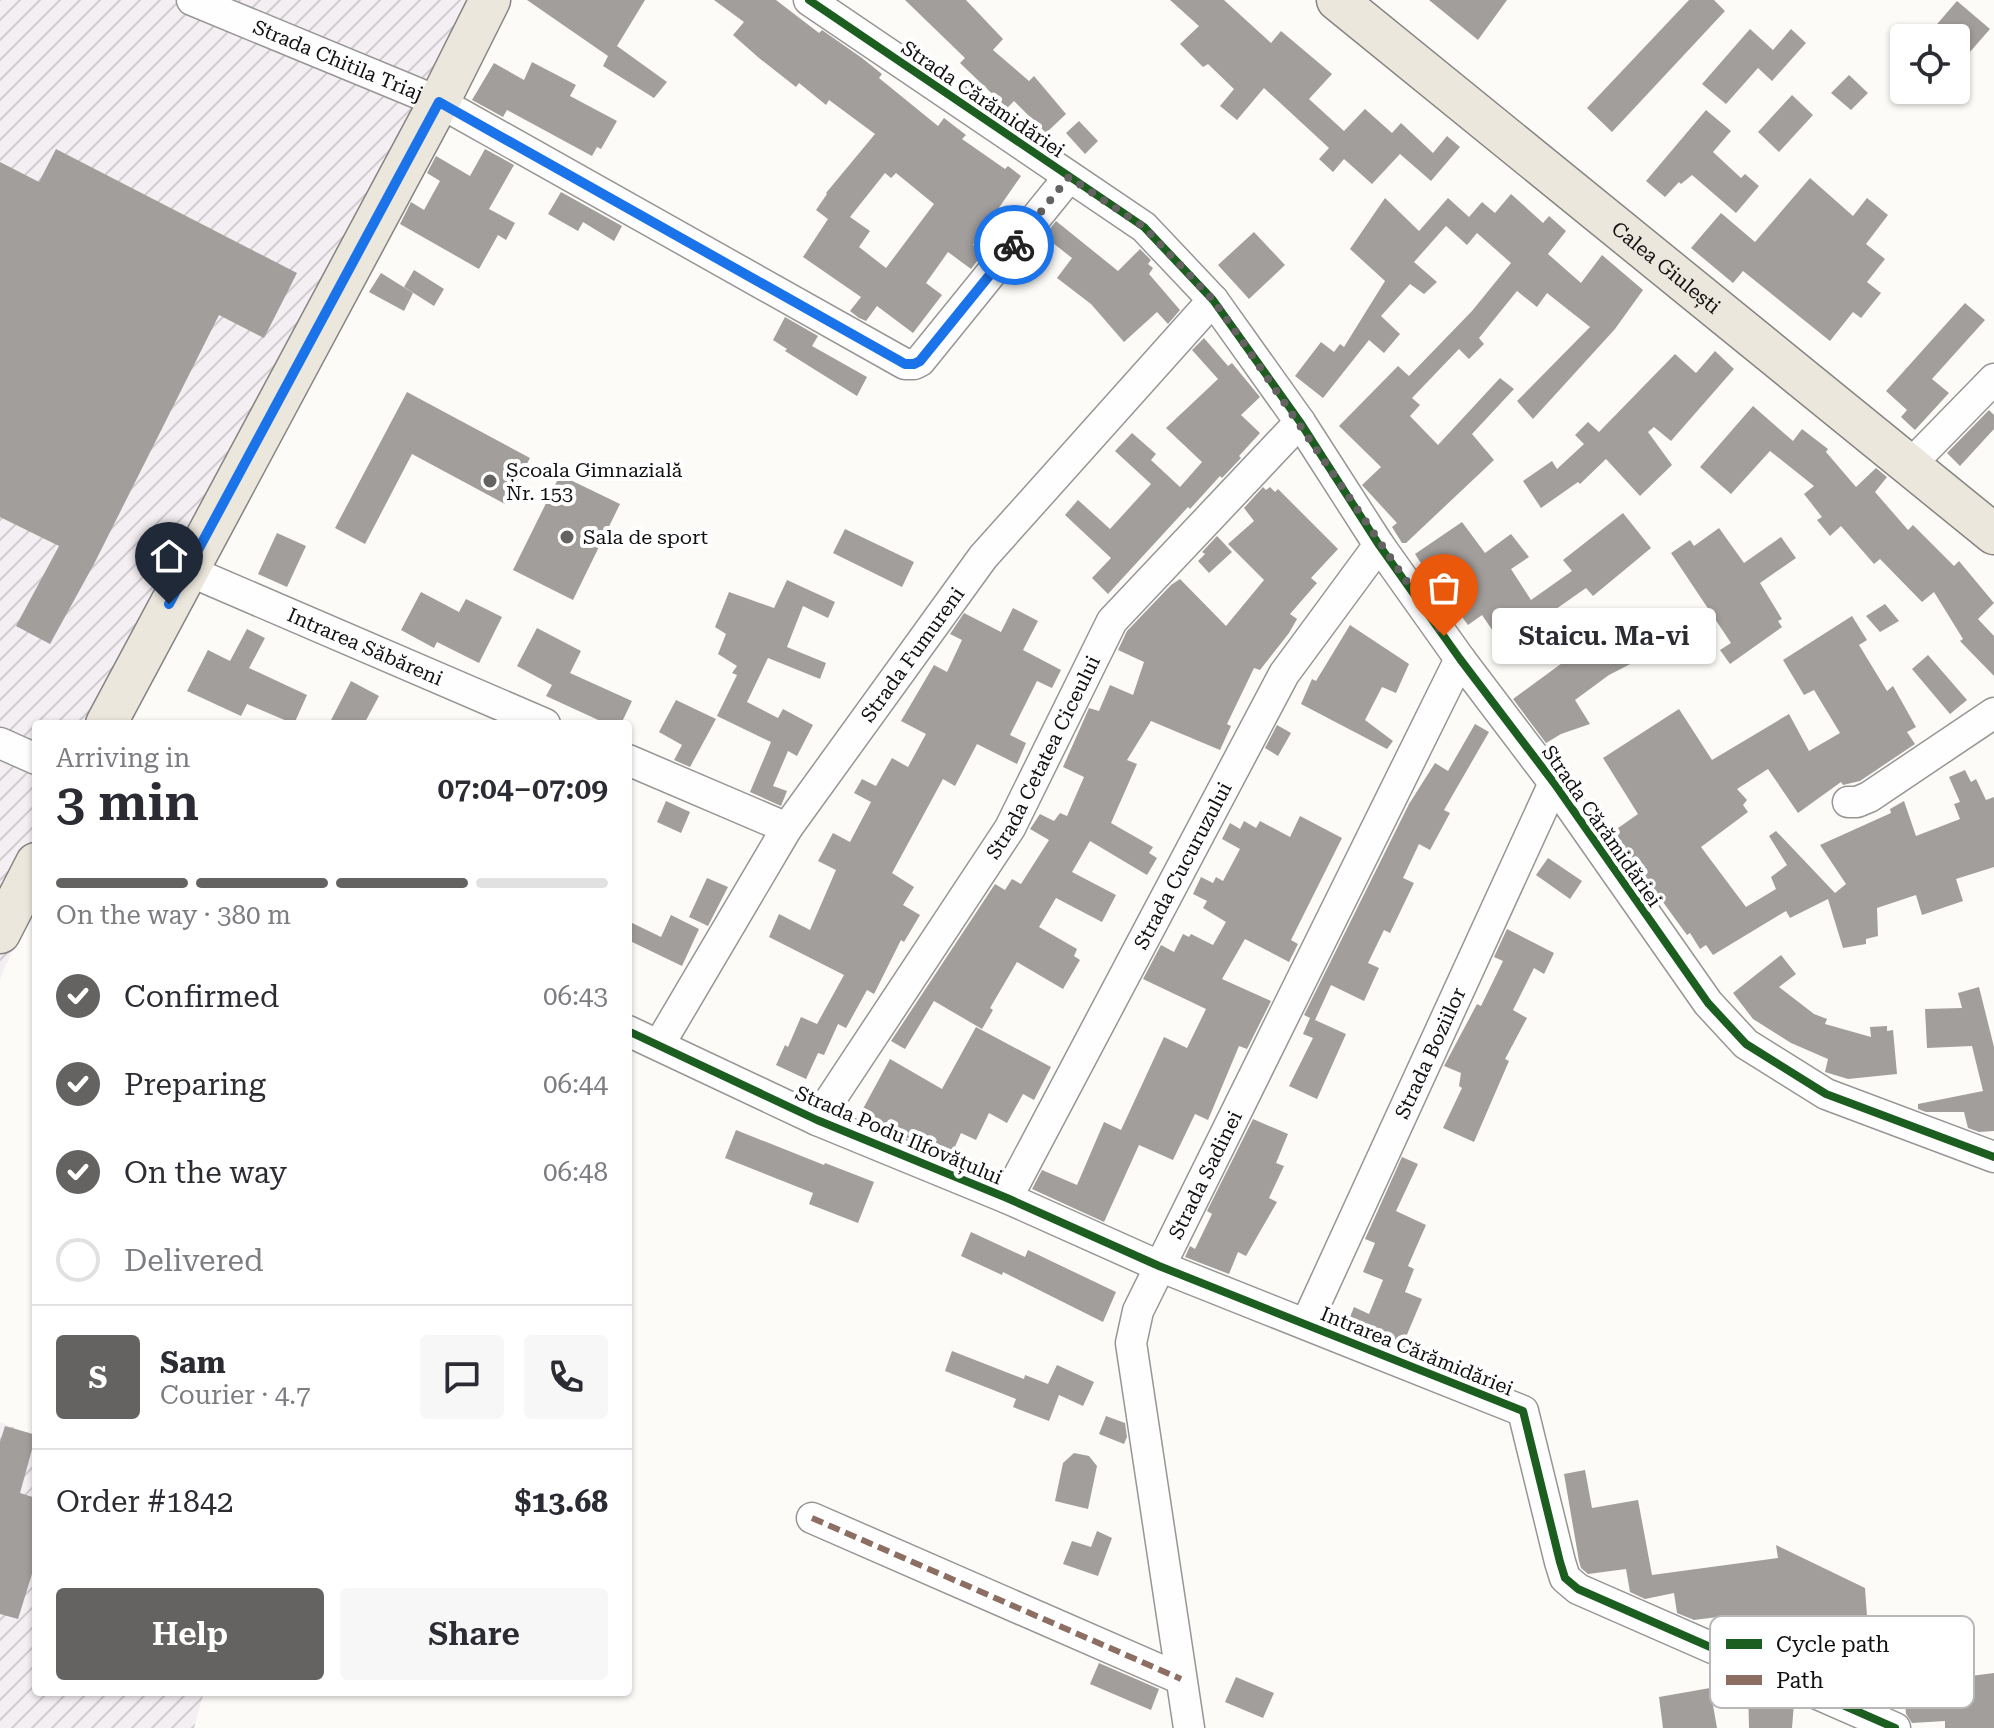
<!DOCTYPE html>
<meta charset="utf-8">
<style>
:root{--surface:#fff;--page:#f7f7f7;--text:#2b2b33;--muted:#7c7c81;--line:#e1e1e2;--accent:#646362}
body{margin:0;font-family:"Roboto Serif",serif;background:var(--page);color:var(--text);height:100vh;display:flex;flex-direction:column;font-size:30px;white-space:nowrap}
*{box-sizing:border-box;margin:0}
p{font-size:26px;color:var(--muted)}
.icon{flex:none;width:44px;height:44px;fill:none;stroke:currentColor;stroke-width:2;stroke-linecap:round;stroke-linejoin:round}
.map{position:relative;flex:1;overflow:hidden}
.sheet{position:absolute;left:32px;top:720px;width:600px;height:976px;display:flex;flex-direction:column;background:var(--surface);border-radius:8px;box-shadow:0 2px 6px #0004}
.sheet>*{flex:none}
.controls{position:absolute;left:1890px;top:24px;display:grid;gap:16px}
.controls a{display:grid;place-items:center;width:80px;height:80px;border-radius:8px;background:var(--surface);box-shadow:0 2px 6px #0004;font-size:40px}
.pin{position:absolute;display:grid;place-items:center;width:68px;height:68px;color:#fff;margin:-82px -34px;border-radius:50% 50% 50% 0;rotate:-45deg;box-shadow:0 0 8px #0007}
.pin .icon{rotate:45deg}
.courier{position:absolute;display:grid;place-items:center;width:80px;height:80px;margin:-40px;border:6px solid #1a73e8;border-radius:50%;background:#fff;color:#222;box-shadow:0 2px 10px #0007}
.bubble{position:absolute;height:56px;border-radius:8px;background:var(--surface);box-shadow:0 2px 6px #0004;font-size:26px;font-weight:600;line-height:56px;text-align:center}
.head em{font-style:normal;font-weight:600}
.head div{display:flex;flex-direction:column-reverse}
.head{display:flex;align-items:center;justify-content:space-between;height:136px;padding:0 24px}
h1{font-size:52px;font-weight:600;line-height:60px}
.bar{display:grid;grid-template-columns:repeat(4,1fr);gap:12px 8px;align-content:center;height:96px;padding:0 24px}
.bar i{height:10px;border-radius:6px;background:var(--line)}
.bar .active{background:var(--accent)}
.bar p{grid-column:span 4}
.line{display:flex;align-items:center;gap:20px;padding:0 24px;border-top:2px solid var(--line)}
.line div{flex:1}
.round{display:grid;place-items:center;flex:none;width:84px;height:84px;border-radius:8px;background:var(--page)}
ol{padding:0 24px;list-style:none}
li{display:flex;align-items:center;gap:24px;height:88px}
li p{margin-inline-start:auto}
li .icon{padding:8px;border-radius:50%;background:var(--accent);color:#fff;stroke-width:4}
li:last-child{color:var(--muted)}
li i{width:44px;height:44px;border:4px solid var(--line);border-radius:50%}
.primary-button{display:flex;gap:16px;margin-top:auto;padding:16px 24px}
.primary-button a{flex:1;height:92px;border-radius:8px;background:var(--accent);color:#fff;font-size:32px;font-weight:600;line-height:92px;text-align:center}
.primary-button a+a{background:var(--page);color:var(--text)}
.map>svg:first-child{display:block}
</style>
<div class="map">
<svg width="1994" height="1728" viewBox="0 0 1994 1728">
<defs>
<pattern id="industrial-furrows" width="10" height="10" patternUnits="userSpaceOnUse" patternTransform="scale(2)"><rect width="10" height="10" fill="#f4eff3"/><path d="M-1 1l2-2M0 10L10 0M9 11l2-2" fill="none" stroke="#d0cccf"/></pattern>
</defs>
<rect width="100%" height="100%" fill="#fdfbf7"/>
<!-- industrial -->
<path fill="url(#industrial-furrows)" d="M0,0h505l-386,724h-83v174l-36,81z
M0,1422l36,14v256h168l-10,36h-194z"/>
<!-- building -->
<path fill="#a19e9c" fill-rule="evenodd" d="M527,0h118l-28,46 50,36 -13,16 -51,-32 5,-10z
M714,0h62l43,33 3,-3 40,28 20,16 -3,4 59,48 6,-8 22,17 -4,4 43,30 3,-3 13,10 -48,69 11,7 -13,17 -23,-17 -22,31 16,12 -29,38 -36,-27 -11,15 -7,-3 -9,-7 11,-14 -58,-40 25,-38 -12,-9 11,-16 -1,-1 49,-59 -46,-34 -3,5 -27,-22 -3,4 -37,-29 -26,-23 11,-13zM885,173l6,5 5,-5 38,31 -48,64 -27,-21 11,-16 -20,-14z
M905,0h61l37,39 -10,11 36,31 5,-5 32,38 -20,19 -32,-32 -7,7 -47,-45 5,-5z
M1170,0h54l47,43 10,-12 51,43 -23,25 35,32 21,-22 27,24 9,-10 32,30 14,-17 13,11 -29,34 -31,-27 -28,30 -28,-25 -11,13 -14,-13 10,-11 -65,-60 -27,32 -17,-14 14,-17 -26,-25 -5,3 -23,-23 19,-18z
M1429,0h78l-29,40z
M1689,0h25l11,11 -113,121 -25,-24z
M1957,1l33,28 -34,39v-30h-31z
M1750,29l23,21 18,-21 15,14 -34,38 -14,-13 -32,36 -24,-20z
M532,62l44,23 -6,11 47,25 -16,28 -4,-2 -5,9 -85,-46 -4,7 -31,-17 22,-37 30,17z
M1849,75l19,18 -17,17 -20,-17z
M1792,95l21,20 -34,37 -21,-20z
M1706,110l25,21 -18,21 28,26 4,-4 14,12 -23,27 -44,-38 -11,9 -2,-2 -14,15 -19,-16z
M1079,121l19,20 -13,13 -19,-21z
M56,149l241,124 -33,65 -45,-23 -125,249 -44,80 -34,-18 43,-80 -59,-29v-355l39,20z
M485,149l29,16 -25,44 26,14 -9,17 -8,-5 -19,34 -79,-45 11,-22 13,8 16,-29 -13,-8 9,-17 34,20z
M1810,178l43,38 14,-18 21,17 -22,29 19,15 -18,23 14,11 -20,25 -8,-6 -23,29 -87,-70 -10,12 -42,-35 30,-35 34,29z
M561,192l61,34 -8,15 -31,-19 -5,9 -30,-17z
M1511,194l32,29 6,-7 17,15 -18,23 33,29 21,-28 41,35 -28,39 -82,90 -16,-18 73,-74 -43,-34 -10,14 -20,-16 -38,47 5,6 -15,15 -10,-10 -47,49 8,7 -10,11 28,29 62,-67 14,11 -42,45 22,26 -88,83h-4l-10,-16 5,-4 -35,-38 19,-18 -42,-41 59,-60 11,10 63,-65 39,-48 -34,-30 -10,12 -21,-19 -32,36 23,20 -13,12 -14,-10 -29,32 19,18 -16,19 -15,-13 -46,58 -28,-22 26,-34 13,10 6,-8 4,3 41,-66 -35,-32 35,-51 34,33 29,-33 21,19 13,-15 13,11z
M1056,221l62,50 22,-22 11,11 -3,4 5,4 -4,6 31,36 -12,14 -11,-12 -33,30 -33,-38 -34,-26 15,-20 -28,-22z
M1254,232l31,33 -36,34 -31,-34z
M414,270l30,19 -10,17 -30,-19z
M381,273l32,20 -9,18 -35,-19z
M1965,303l20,17 -53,59 17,14 -34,37 -14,-13 6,-7 -21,-19z
M785,317l33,19 -6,10 55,31 -10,19 -72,-45 2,-2 -14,-9z
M1204,338l24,28 4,-3 28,34 -19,18 19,18 -21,23 2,2 -19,20 -2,-2 -30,33 -2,-2 -80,87 -16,-16 19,-20 -46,-43 13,-15 32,29 41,-45 -36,-33 17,-18 24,21 -5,6 29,27 22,-25 -36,-34 52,-49 -26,-29z
M1715,351l19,18 -63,72 -17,-14 -6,5 24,33 -32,31 -34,-37 -26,25 -2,-2 -37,26 -18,-27 29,-20 5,8 27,-25 -9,-9 13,-13 11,10 76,-78 21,19z
M407,392l123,66 -25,46 -93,-50 -47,90 -30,-16z
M1753,406l40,35 9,-12 26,20 -2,3 30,35 20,-19 11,9 -12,15 33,38 5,-5 41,41 5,-5 35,42 -16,16 16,17v40l-34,-35 3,-2 -29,-47 -12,10 -42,-43 -6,5 -33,-38 -11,10 -13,-16 5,-3 -18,-23 10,-8 -44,-35 -39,43 -31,-27z
M1989,410l5,5v14l-34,37 -13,-13z
M560,475l60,29 -47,96 -60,-30z
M1263,487l3,3 4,-3 5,5 3,-3 60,60 -27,29 6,5 -27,31 7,5 -8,14 -29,37 -6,-2 -27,56 4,2 -11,24 -69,-29 -24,39 10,4 -26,59 42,24 -4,6 8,5 -10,17 -57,-34 -18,31 44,23 -14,27 -46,-24 -17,29 38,22 -3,7 6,4 -17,29 -46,-27 -27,46 3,2 -11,19 -48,-28 -29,48 -14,-8 104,-157 10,6 7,-11 9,5 28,-44 -19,-11 10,-15 14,7 6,-8 7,3 17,-39 -21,-10 26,-59 10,3 11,-26 23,10 11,-33 -26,-12 9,-19 44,-46 9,-6 46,47 38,-46 -36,-36 26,-23 -10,-13z
M1623,513l28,35 -58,48 -7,-8 -74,52 -4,-6 -9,6 -17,-25 -14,10 -11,-15 -4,3 -38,-59 47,-32 23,31 26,-19 18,23 -18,12 20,31 41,-29 -9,-11z
M1719,528l25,35 37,-26 15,21 -36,25 22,36 -4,2 4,6 -52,37 -10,-14 11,-7 -60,-90 19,-13 4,6z
M845,529l69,33 -12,25 -69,-34z
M277,533l29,13 -19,41 -29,-13z
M1217,536l15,16 -23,21 -11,-12 7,-7 -3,-2z
M787,580l48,22 -7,16 -25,-12 -16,41 39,16 -6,16 -52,-21 -21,44 31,16 5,-9 30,16 -16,31 -9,-5 -15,35 14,5 -6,15 -31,-14 21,-50 -54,-26 20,-41 -5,-2 5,-7 -19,-12 8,-20 -11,-7 14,-35 45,16z
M421,592l38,20 7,-13 36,18 -23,46 -42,-21 -3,6 -33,-18z
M1885,604l14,17 -19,11 -14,-16z
M1013,608l25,13 -15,29 38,20 -9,18 -15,-7 -27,54 16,8 -9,21 -40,-20 -22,42 -12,-7 -51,94 22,14 -11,18 17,10 -16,27 -3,-2 -27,54 -7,-4 -21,38 -8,-4 -14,31 -6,-2 -12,26 -30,-14 9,-20 3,2 13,-30 16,7 27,-49 -75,-38 10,-23 31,16 26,-60 -18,-9 15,-28 17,9 21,-40 -17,-9 8,-14 14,7 16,-28 16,9 18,-33 -25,-13 33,-56 13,7 15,-32 -12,-6 14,-21 37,19z
M1852,616l15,24 -8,5 28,46 6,-5 23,41 -9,5 8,12 -55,37 -17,4 -2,-3 -43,31 -30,-44 -31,20 10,11 -4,5 5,7 -47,35 45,60 30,-18 -5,-12 16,-12 -18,-29 7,-5 59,62 11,-9 -26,-39 71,-32 -1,-4 14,-8 12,35 44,-17 -6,-15 6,-2 -11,-25 16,-7 6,12 5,-3 10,21 8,-3v70l-38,12 7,22 -41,14 -6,-20 -39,13 1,28 -12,3v5l-23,4 -15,-49 -38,19 -4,-7 -73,44 -7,-10 -6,4 -10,-16 -3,2 -35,-48 -2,1 -39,-55 27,-19 -35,-56 76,-49 33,51 77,-46 20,37 31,-18 -26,-43 -10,5 -21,-35z
M1625,623l17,35 -33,17 -34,25 15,24 -29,10 -15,9 -33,-44 60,-44z
M1350,625l59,39 -13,29 -14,-6 -17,33 28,21 -6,8 -86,-45 11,-25 4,2z
M537,628l44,23 -11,22 62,28 -11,23h-14l-61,-28 6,-11 -35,-19z
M247,629l18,9 -16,30 58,27 -13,29 -47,-20 -6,12 -54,-25 21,-41 22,11z
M1928,655l39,45 -17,14 -38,-45z
M351,681l28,15 -15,28h-35z
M676,700l40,19 -26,48 -16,-7 8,-15 -23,-13z
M1475,724l14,8 -45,78 6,3 -20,37 -11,-6 -16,34 11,5 -24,50 -6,-3 -16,33 11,5 -15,33 -33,-16 -16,35 31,14 -29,65 -28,-13 24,-48 -10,-4 7,-16 -6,-3 105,-211 26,-41 13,8z
M1277,725l14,8 -13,23 -13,-8z
M666,801l24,11 -9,21 -24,-11z
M1300,816l42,22 -51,102 7,4 -9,18 -44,-23 -23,40 49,22 -24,48 -8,-3 -31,74 -13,-6 -22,46 -34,-15 -35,77 -72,-33 10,-19 35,15 27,-63 17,8 43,-93 23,11 19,-39 -63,-30 18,-34 13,7 9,-18 6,3 2,-3 22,11 13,-23 -23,-14 4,-7 -14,-7 8,-17 12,6 3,-6 7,4 17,-32 -18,-10 8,-16 10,6 4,-8 12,7 4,-7 30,16z
M1548,858l34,23 -12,18 -34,-24z
M707,878l21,9 -20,39 -19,-9z
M671,915l28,14 -17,37 -54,-26v-19l33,16z
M1507,929l47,24 -10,21 -10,-6 -21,42 14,8 -22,41 4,2 -35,81 -31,-14 19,-40 -3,-2 2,-13 -17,-7 33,-62 4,2 22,-45 -9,-4z
M1781,955l15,19 -17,13 35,27 13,5 -2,5 46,13 -1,-10 17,-1v5l6,-1 4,44 -49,5 -23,-7 3,-13 -37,-16 -38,-24 -20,-26z
M1979,987l15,60v84l-15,1 -11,-4 -4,-16h-38l-8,-3v-5l65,-13 -11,-45 -45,2 -2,-39 37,-1 -4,-15z
M976,1027l75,40 -17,33 -11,-6 -16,29 -18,-10 -13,27 -15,-7 -10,23 -93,-38 32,-59 52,30z
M1253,1119l35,15 -12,29 8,3 -15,32 8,4 -31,54 -8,-4 -9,22 -44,-17 5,-11 5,3 17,-35 -5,-3z
M736,1130l88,35 1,-2 49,19 -16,41 -49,-19 4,-11 -88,-35z
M1402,1157l16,7 -22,47 30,14 -18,41 6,3 -9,23 17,7 -19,45 -55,-22 6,-15 15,7 14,-34 -20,-8 12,-29 -10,-4z
M971,1232l54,25 3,-7 88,42 -13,30 -100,-50 -1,3 -41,-19z
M952,1351l72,28 1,-4 23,9 9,-19 37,17 -11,24 -24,-11 -10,26 -36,-14 3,-8 -71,-28z
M1106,1416l19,7 2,14 -3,7 -25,-10z
M5,1426l31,9 -16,58 16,5v63l-18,58 -18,-5v-172z
M1074,1453l15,3 8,10 -9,43 -33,-8 8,-38z
M1585,1470l7,38 46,-8 14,75 126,-17 -2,-13 89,43 2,28h9l2,19h10l1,31 57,-4v-9h17v24l31,-4v55h-49v-7l-33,2 -6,-9 -1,-13 -23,2 -12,-6 -1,-10 -21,1 -10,-5 -2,-17h-19v-14h-29l-3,-26 -33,3 2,11 -11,2 -15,-7 -2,-19 -32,4 -17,-7 -3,-20 -29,6 -15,-7 -4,-23 -38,5 -7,-6 -2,-7 -15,-87z
M1097,1531l15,7 -14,38 -35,-12 9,-23 19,6z
M1099,1663l60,26 -8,21 -61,-26z
M1236,1677l38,16 -11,25 -38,-16z
M1748,1687l46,16 -2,25h-43z
M1710,1688l7,40h-54l-4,-31z"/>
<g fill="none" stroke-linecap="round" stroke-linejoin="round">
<defs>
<g id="minor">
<path id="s1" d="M192,0l247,102 466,262h9l6,-3 149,-184"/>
<path d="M809,0l335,227 69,73 87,122 79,123 81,114 94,124 154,220 38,41 80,50 168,63"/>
<path d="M1911,464l83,-85"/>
<path id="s2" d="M187,570l358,154"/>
<path d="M0,743l36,16"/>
<path d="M628,760l159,68"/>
<path d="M1848,802h9l12,-5 125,-84"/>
<path d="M628,1031l189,89 190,78 152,68 364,145 37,151 5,16 13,11 317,139"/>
<path id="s3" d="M659,1045l128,-217 196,-271 230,-257"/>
<path id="s4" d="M817,1120l193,-292 102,-207 188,-199"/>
<path id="s5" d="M1007,1198l277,-524 95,-129"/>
<path id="s6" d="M1306,1324l248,-541"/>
<path d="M812,1518l369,161"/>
<path id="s7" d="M1189,1728l-58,-385 7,-32 322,-652"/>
</g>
<g id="major">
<path id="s8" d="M1337,0l657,534"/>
<path d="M106,724l333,-622 51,-102"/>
<path d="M0,933l36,-70"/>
</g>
</defs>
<!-- minor casing -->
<use href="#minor" stroke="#979695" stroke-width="33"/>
<!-- major casing -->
<use href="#major" stroke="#858482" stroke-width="43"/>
<!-- minor -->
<use href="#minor" stroke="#fffefe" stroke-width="30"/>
<!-- major -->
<use href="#major" stroke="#ece7dc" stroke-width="40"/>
<!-- quiet -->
<path stroke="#8d6e63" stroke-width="6" stroke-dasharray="12 6" stroke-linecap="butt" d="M812,1518l369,161"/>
<defs>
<path id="cycleway" d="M809,0l335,227 69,73 87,122 79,123 81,114 94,124 154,220 38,41 80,50 168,63
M628,1031l189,89 190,78 152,68 364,145 37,151 5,16 13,11 317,139"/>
</defs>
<!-- cycleway casing -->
<use href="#cycleway" stroke="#fff" stroke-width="13"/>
<!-- cycleway -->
<use href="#cycleway" stroke="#1b5e20" stroke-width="8"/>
</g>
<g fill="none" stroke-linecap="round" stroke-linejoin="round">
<!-- done -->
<path stroke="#646362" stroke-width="8" stroke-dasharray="0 14.4" d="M1014,245l55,-68 75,50 69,73 25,35 206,301"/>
<!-- route -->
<path stroke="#1a73e8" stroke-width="10" d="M169,604l270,-502 466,262h9l6,-3 94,-116"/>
</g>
<!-- markers -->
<g fill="#646362" stroke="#fff" stroke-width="3">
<circle cx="490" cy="481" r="8"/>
<circle cx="567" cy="537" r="8"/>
</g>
<g text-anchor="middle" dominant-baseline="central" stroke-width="8" stroke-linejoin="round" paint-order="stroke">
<!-- street labels -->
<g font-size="20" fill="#111" stroke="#fff">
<text stroke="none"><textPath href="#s1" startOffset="158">Strada Chitila Triaj</textPath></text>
<text transform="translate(983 99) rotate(34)">Strada Cărămidăriei</text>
<text stroke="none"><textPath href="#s8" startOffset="424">Calea Giulești</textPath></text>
<text stroke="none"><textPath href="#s2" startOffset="194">Intrarea Săbăreni</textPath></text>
<text stroke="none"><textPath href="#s3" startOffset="466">Strada Fumureni</textPath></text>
<text stroke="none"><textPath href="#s4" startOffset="428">Strada Cetatea Ciceului</textPath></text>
<text transform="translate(1602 826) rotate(55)">Strada Cărămidăriei</text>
<text stroke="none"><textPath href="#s5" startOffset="376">Strada Cucuruzului</textPath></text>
<text stroke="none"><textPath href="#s6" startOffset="298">Strada Boziilor</textPath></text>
<text transform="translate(899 1135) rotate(23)">Strada Podu Ilfovățului</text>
<text stroke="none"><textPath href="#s7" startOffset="574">Strada Sadinei</textPath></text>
<text transform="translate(1417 1351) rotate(22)">Intrarea Cărămidăriei</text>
</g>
<!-- poi labels -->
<g font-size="20" fill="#111" stroke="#fff" text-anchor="start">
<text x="506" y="470">Școala Gimnazială<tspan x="506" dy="23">Nr. 153</tspan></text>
<text x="583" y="537">Sala de sport</text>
</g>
</g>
<!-- legend -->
<rect x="1710" y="1616" width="264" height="92" rx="12" fill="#fff" stroke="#b8b8b8" stroke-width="2"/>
<rect x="1726" y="1639" width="36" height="10" fill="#1b5e20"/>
<rect x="1726" y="1675" width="36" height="10" fill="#8d6e63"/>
<g font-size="22" fill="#111">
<text x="1776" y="1652">Cycle path</text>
<text x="1776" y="1688">Path</text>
</g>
</svg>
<div class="controls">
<a><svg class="icon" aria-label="locate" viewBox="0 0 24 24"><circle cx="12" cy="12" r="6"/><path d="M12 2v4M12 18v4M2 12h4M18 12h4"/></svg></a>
</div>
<div class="pin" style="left:1444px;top:636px;background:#ea580c"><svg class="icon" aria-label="bag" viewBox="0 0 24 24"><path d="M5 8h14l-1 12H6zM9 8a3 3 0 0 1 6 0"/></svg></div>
<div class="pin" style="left:169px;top:604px;background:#1f2937"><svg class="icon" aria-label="home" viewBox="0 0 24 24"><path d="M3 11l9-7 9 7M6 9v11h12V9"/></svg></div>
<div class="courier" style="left:1014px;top:245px"><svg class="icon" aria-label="bike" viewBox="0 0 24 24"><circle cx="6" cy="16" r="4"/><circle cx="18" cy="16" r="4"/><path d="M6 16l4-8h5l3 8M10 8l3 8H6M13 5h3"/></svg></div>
<div class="bubble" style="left:1492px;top:608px;width:224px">Staicu. Ma-vi</div>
<section class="sheet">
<div class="head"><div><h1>3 min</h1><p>Arriving in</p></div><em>07:04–07:09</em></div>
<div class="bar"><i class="active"></i><i class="active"></i><i class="active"></i><i></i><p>On the way · 380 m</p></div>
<ol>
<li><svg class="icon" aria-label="check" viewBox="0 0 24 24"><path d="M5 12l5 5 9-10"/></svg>Confirmed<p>06:43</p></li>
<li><svg class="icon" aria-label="check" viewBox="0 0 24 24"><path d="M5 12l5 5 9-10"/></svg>Preparing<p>06:44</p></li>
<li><svg class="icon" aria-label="check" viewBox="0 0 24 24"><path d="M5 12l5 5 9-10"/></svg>On the way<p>06:48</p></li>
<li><i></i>Delivered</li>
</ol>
<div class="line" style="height:144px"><b class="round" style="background:var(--accent);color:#fff">S</b><div><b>Sam</b><p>Courier · 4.7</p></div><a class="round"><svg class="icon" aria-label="chat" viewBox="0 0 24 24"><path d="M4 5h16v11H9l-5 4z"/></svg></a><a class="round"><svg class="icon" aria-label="phone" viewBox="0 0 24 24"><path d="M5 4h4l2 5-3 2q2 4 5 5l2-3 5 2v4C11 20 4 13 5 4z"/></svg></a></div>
<div class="line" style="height:104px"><div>Order #1842</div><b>$13.68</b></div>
<div class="primary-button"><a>Help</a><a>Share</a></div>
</section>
</div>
